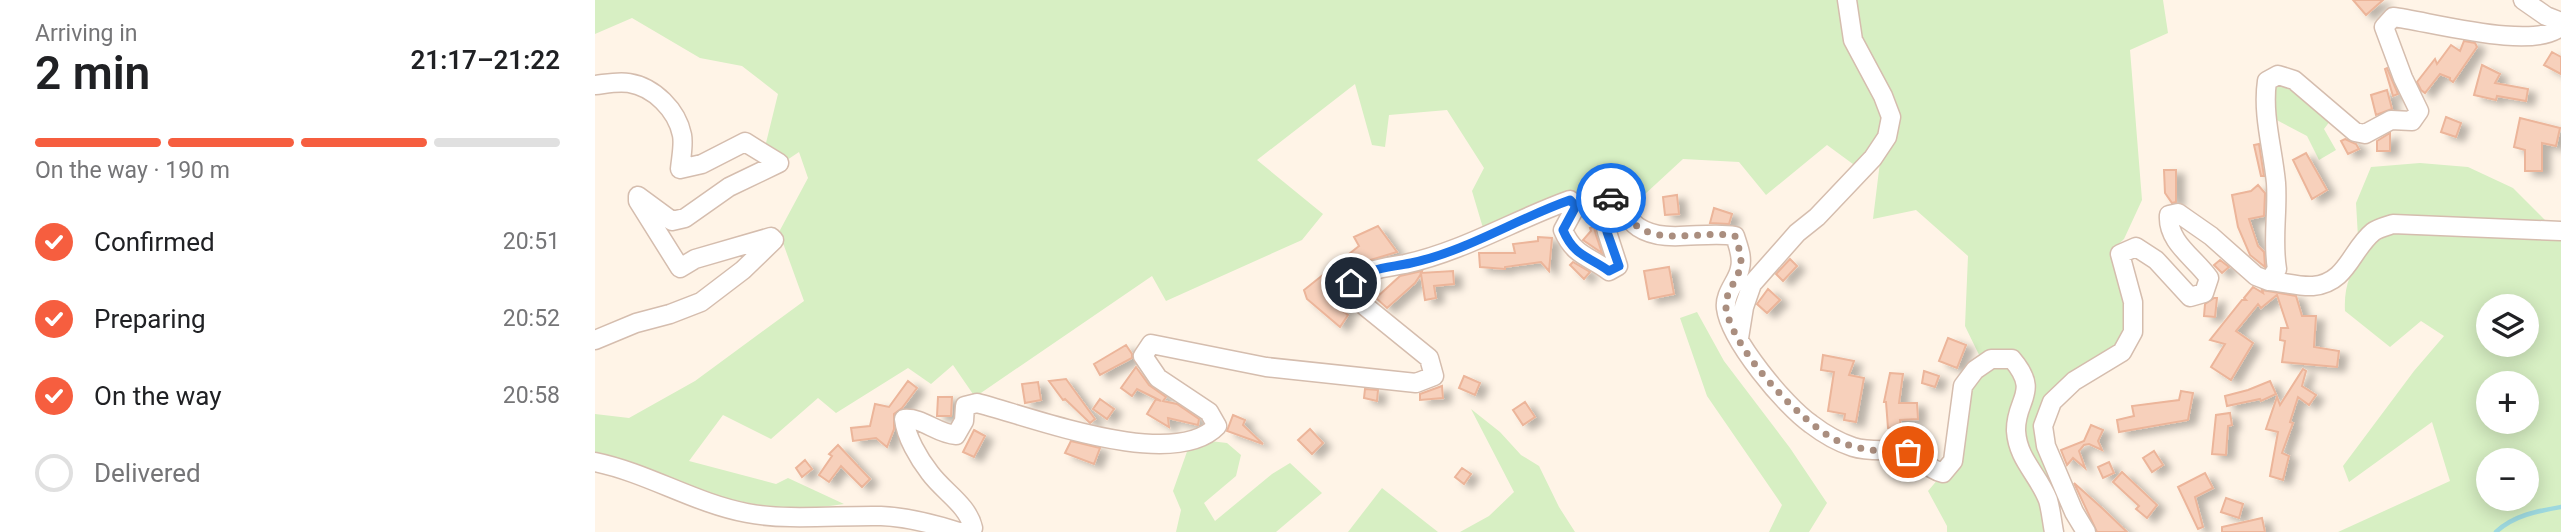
<!DOCTYPE html>
<meta charset="utf-8">
<style>
:root{--surface:#fff;--page:#f2f2f2;--text:#202124;--muted:#757577;--line:#e0e0e0;--accent:#f65e3f}
body{margin:0;font-family:Roboto,sans-serif;background:var(--page);color:var(--text);height:100vh;display:flex;flex-direction:column;font-size:26px;white-space:nowrap}
*{box-sizing:border-box;margin:0}
p{font-size:23px;color:var(--muted)}
.icon{flex:none;width:38px;height:38px;fill:none;stroke:currentColor;stroke-width:2;stroke-linecap:round;stroke-linejoin:round}
.map{position:relative;flex:1;overflow:hidden}
.drawer{display:flex;flex-direction:column;background:var(--surface);width:595px}
.drawer>*{flex:none}
.tools{position:absolute;left:1881px;top:294px;display:grid;gap:14px}
.tools a{display:grid;place-items:center;width:63px;height:63px;border-radius:50%;background:var(--surface);box-shadow:0 4px 18px #0003;font-size:35px}
.pin{position:absolute;display:grid;place-items:center;width:60px;height:60px;color:#fff;margin:-30px;border:4px solid #fff;border-radius:50%;box-shadow:0 2px 7px #0007}
.courier{position:absolute;display:grid;place-items:center;width:70px;height:70px;margin:-35px;border:5px solid #1a73e8;border-radius:50%;background:#fff;color:#222;box-shadow:0 2px 9px #0007}
.head em{font-style:normal;font-weight:600}
.head div{display:flex;flex-direction:column-reverse}
.head{display:flex;align-items:center;justify-content:space-between;height:119px;padding:0 35px}
h1{font-size:46px;font-weight:600;line-height:52px}
.bar{display:grid;grid-template-columns:repeat(4,1fr);gap:10px 7px;align-content:center;height:84px;padding:0 35px}
.bar i{height:9px;border-radius:5px;background:var(--line)}
.bar .selected{background:var(--accent)}
.bar p{grid-column:span 4}
ol{padding:0 35px;list-style:none}
li{display:flex;align-items:center;gap:21px;height:77px}
li p{margin-inline-start:auto}
li .icon{padding:7px;border-radius:50%;background:var(--accent);color:#fff;stroke-width:4}
li:last-child{color:var(--muted)}
li i{width:38px;height:38px;border:4px solid var(--line);border-radius:50%}
main{display:flex;flex:1;min-height:0}
.map>svg:first-child{display:block}
</style>
<main>
<section class="drawer">
<div class="head"><div><h1>2 min</h1><p>Arriving in</p></div><em>21:17–21:22</em></div>
<div class="bar"><i class="selected"></i><i class="selected"></i><i class="selected"></i><i></i><p>On the way · 190 m</p></div>
<ol>
<li><svg class="icon" aria-label="check" viewBox="0 0 24 24"><path d="M5 12l5 5 9-10"/></svg>Confirmed<p>20:51</p></li>
<li><svg class="icon" aria-label="check" viewBox="0 0 24 24"><path d="M5 12l5 5 9-10"/></svg>Preparing<p>20:52</p></li>
<li><svg class="icon" aria-label="check" viewBox="0 0 24 24"><path d="M5 12l5 5 9-10"/></svg>On the way<p>20:58</p></li>
<li><i></i>Delivered</li>
</ol>
</section>
<div class="map">
<svg width="1966" height="532" viewBox="0 0 1966 532">
<defs>
<filter id="shadow"><feDropShadow dx="8" dy="4.5" stdDeviation="3.5" flood-color="#0004"/></filter>
</defs>
<rect width="100%" height="100%" fill="#fff4e7"/>
<!-- green -->
<path fill="#d7efc3" fill-rule="evenodd" d="M0,0h1246c10,25 45,102 40,124 -4,17 -14,30 -24,43l-30,-22 -61,50 -27,-33 -56,-3 -39,36 -17,8 -13,-11 -131,36 -11,-37 12,-23 -37,-58 -58,5 -4,32 -13,-2 -17,-61 -98,76 66,54 -21,26 -136,61 -14,-25 -177,121 -22,-32 -22,19 -23,-16 -72,45 -18,-15 -47,41 -48,-24 -34,46 87,23 12,-6 56,26c-14,2 -29,4 -43,4 -71,0 -140,-30 -206,-52v-42l34,4 66,-37 109,-80 -25,-69 29,-54 -9,-26 -15,10 -19,-15 13,-53 -36,-28 -42,-8 -68,-40 -37,16z
M1259,0h309l5,33 -38,17 12,150 -18,39 -12,11c-1,16 5,24 9,38 5,15 5,31 5,46l-14,16 -21,10 -42,36 10,94 -11,2 -24,-46 -1,-81 -42,-6 -16,-33 3,-70 -52,-46 -43,9 7,-57 17,-27 1,-24 -41,-75z
M1685,78l53,39 -9,12 12,21 -17,10 -12,-24 -36,-19 -1,-34z
M1825,163l48,4 45,21 39,39 -160,-9 -34,19 -2,-34 15,-36z
M1785,232l181,3v297h-223l112,-51 -18,-59 -83,60 -6,-16 71,-95 30,-35 -23,-15 -31,26 -45,-36c-2,-36 14,-52 35,-79zM1894,306h38v39h-38zM1894,383h38v39h-38zM1894,460h38v39h-38z
M1102,312l27,49 66,87 37,55 -18,29h-40l13,-27 -75,-109 -27,-78z
M1413,365l13,21 -4,21 27,95 4,30h-101v-6l-19,-35 11,-13 29,-93 12,-15z
M876,409l29,23 21,23 18,11 20,41 16,25h-115l29,-16 25,-24z
M615,441l17,2 14,12 -5,21 -32,27 11,18 57,-47 18,-11 32,30 -46,39h-100l5,-22 -8,-19 16,-45z
M787,488l56,44h-90z"/>
<g fill="none" stroke-linecap="round" stroke-linejoin="round">
<!-- stream -->
<path stroke="#9dd8de" stroke-width="4.5" d="M1901,532c18,-17 42,-21 65,-25"/>
</g>
<!-- building -->
<path fill="#f7d0bb" stroke="#ecb59a" stroke-width="2" filter="url(#shadow)" d="M1758,0h30l-17,15z
M1869,41l11,2 2,4 -24,35 -3,-2v-2l-10,-4 -15,19 -4,-3 -4,-8 18,-23 2,5 14,-19 9,6z
M1957,52l9,5v17l-17,-9z
M1887,65l18,9 -5,9 33,6 -2,12 -29,-5 -1,4 -22,-5z
M1792,68l11,26 -5,2 -8,-27z
M1792,90l5,19 -16,6 -5,-20z
M1851,117l15,6 -5,14 -15,-5z
M1925,118l40,10 -4,18 -14,-3v28h-17v-21l-11,-3z
M1795,133v18h-13v-10z
M1750,139l11,5 3,5 -11,5 -7,-13z
M1664,144l5,32h-3l-7,-31z
M1711,153l21,37 -15,9 -19,-39z
M1569,170h12v32l-4,1 -7,-10z
M1663,185l7,8 -1,23 -15,3 9,27 6,6 1,15 -15,-12 -12,-28 -6,-32 19,-4z
M1082,195l2,19 -14,1 -2,-18z
M1119,208l18,6 -3,10 -19,-1z
M783,226l19,26 -33,10 -2,-4 -21,19 -1,9 -11,15 19,14 -8,12 -33,-28 -3,-9 55,-44 -5,-9z
M999,227l2,8 6,18 -19,-13 8,-9 -1,-3z
M943,237l14,1 -3,33 -8,-9 -36,5v2l-25,-2 -1,-14h36l-2,-9 25,-3z
M1195,259l7,7 -14,15 -7,-7z
M1625,260l9,7 -7,6 -8,-8z
M978,262l17,10 -6,7 -14,-14z
M1074,267l5,27 -25,5 -5,-28z
M827,271l-1,2 32,-2 1,13 -20,2 2,12 -11,2 -4,-26 -6,9 -28,25 -11,-10 24,-22z
M1658,287l10,6 -1,-3 34,6 6,20h14l-2,31 25,4 -2,16 -55,-5 3,-21 -5,-1 1,-12h7l-11,-33 -16,13 -3,-4 -22,27 17,12 -22,37 -20,-13 14,-23 -15,-4 32,-40h4l-2,-2z
M1173,289l12,11 -13,13 -10,-9z
M1619,298h3l-2,19 -11,-1 1,-12z
M1353,338l18,7 -9,23 -18,-7z
M531,345l6,9v4l-32,17 -6,-11z
M1228,355l31,6 -5,14 15,3 -8,44 -12,-2 1,-6 -17,-3 6,-39 -13,-2z
M541,367l13,18 17,12 -3,4 14,3 22,15 -1,6 -30,-7 1,9 -22,-13 9,-15 5,2 -24,-12 -5,7 -11,-8z
M1708,369l3,2 -4,15 14,9 -7,10 -11,-8 -8,25 3,1 -11,30 7,3 -6,24 -13,-4 8,-44 -12,-3 11,-32 3,8z
M1329,371l15,5 -4,11 -13,-4z
M1295,373l13,1 -4,29h18l1,16 -18,1 1,7 -13,1 -2,-26h-2z
M869,376l16,7 -5,12 -16,-7z
M471,379l29,40 -5,4 -25,-24 -2,1 -14,-19z
M313,381l9,7 -15,20 -8,6v15l-7,18 -11,-9 -23,3 -2,-13 19,-2 5,-22 14,3z
M1675,381l6,13 -15,7 -1,-2 -33,7 -2,-10 23,-6z
M443,382l3,18 -16,3 -3,-19z
M847,386l1,12 -23,2v-6z
M770,389l13,1 -1,11 -13,-3z
M1586,391l12,2 -5,27 -69,12 -2,-12 17,-4 -2,-10 47,-6z
M343,397h14l-1,19h-14z
M505,399l14,10 -7,10 -14,-10z
M930,402l10,15 -12,8 -10,-15z
M1635,413l2,12 -4,1 -2,29 -14,-1 4,-39z
M638,415l12,5 -2,5 20,19 -36,-13z
M1496,425l12,5 -5,11 4,9 -13,-6 -5,1 -5,6 6,17 -12,-10 -6,7 -6,-15 23,-9z
M715,429l13,14 -11,11 -14,-14z
M379,430l11,6 -11,21 -11,-5z
M476,441l29,7 -6,16 -29,-11z
M243,445l32,34 -8,8 -21,-21 -12,16 -10,-7 13,-19 -3,-2z
M1559,451l9,14 -11,7 -9,-14z
M210,460l7,9 -10,8 -6,-9z
M1294,462l15,1 -1,8 -15,-2z
M1514,462l5,11 -11,5 -5,-11z
M867,468l9,6 -7,10 -9,-7z
M1527,472l35,33 -10,13 -11,-9 3,-3 -26,-24z
M1610,473l8,15 -18,9 8,30 -5,2 -20,-42z
M1479,483l28,25 25,24h-30z
M1631,498l17,6 -4,14 -18,-6z
M1667,518l3,14h-43v-5z"/>
<g fill="none" stroke-linecap="round" stroke-linejoin="round">
<defs>
<path id="street" d="M1928,0l23,16 15,6
M0,85c10,-1 23,-4 34,-2 25,4 48,27 53,52 2,10 -1,23 -2,34l22,-5 43,-22 34,21 -50,24 -44,31 -13,3 -34,-25v5l42,67 15,-9 76,-22 3,3 -31,30 -42,32 -31,12 -34,9 -41,17
M1674,281c14,1 30,6 44,5 34,-3 38,-36 60,-54 5,-4 14,-6 20,-8l168,7
M1144,338l5,-31 8,-23 45,-51 20,-16 56,-59 14,-21 4,-20 -8,-21 -30,-56 -6,-40
M0,462c53,11 99,41 152,51 40,8 92,2 134,3 27,1 53,8 78,16
M368,532l10,-4c-5,-23 -29,-36 -43,-55 -11,-14 -24,-36 -26,-54 18,-2 33,15 52,16l8,-14 1,-15 12,-3c55,14 196,69 240,23l-8,-14 -51,-34 -15,-22 8,-12 115,23 150,16 18,-7 -5,-18 -69,-56 -9,-19c17,-15 33,-15 54,-19 59,-13 109,-44 165,-64l6,6 -13,24c11,26 26,26 46,41l9,-5 -11,-34 -4,-17 1,-14 9,-4c7,9 15,23 25,30 27,18 66,3 97,9 3,10 8,21 5,32 -2,13 -16,25 -14,40 4,32 59,98 85,116 13,10 27,18 42,23 18,6 37,1 54,5 13,3 19,17 36,21l10,-12 10,-75 12,-16 16,-11h21c29,34 3,40 4,72 2,29 22,43 32,69 3,10 4,22 6,32
M1491,532l-12,-20 -28,-66 -3,-20 9,-24 22,-21 48,-29 11,-20v-30l-13,-48 16,-7 20,13 34,37 14,-4 5,-15c-14,-20 -42,-36 -40,-63l9,-2 33,23 45,40 13,5 8,-12c-5,-29 1,-57 -1,-86 -3,-34 -14,-68 -9,-102l11,-6 16,5 61,52 10,2 26,-14 21,1 7,-10 -16,-33 -19,-51 9,-10c35,4 143,35 168,9"/>
</defs>
<!-- street casing -->
<use href="#street" stroke="#d5bdae" stroke-width="21"/>
<!-- street -->
<use href="#street" stroke="#fff" stroke-width="18"/>
</g>
<g fill="none" stroke-linecap="round" stroke-linejoin="round">
<!-- done -->
<path stroke="#aa8e7f" stroke-width="7" stroke-dasharray="0 12.6" d="M1016,198c10,6 16,20 26,28 24,19 69,4 98,10 3,10 8,21 5,32 -3,13 -16,26 -14,40 6,41 73,112 108,131 23,12 50,13 74,13"/>
<!-- route -->
<path stroke="#1a73e8" stroke-width="9" d="M756,283c18,-16 37,-15 60,-20 56,-12 105,-44 159,-63l6,6 -13,24c11,26 25,26 46,41l10,-5 -12,-34 -4,-17 1,-14 7,-3"/>
</g>
</svg>
<div class="tools">
<a><svg class="icon" aria-label="layers" viewBox="0 0 24 24"><path d="M12 4l9 5-9 5-9-5zM3 14l9 5 9-5"/></svg></a>
<a>+</a>
<a>−</a>
</div>
<div class="pin" style="left:1313px;top:452px;background:#ea580c"><svg class="icon" aria-label="bag" viewBox="0 0 24 24"><path d="M5 8h14l-1 12H6zM9 8a3 3 0 0 1 6 0"/></svg></div>
<div class="pin" style="left:756px;top:283px;background:#1f2937"><svg class="icon" aria-label="home" viewBox="0 0 24 24"><path d="M3 11l9-7 9 7M6 9v11h12V9"/></svg></div>
<div class="courier" style="left:1016px;top:198px"><svg class="icon" aria-label="car" viewBox="0 0 24 24"><path d="M5 17H2v-5l4-1 3-4h7l3 4 3 1v5h-3M9 17h6M6 11h13"/><circle cx="7" cy="17" r="2"/><circle cx="17" cy="17" r="2"/></svg></div>
</div>
</main>
